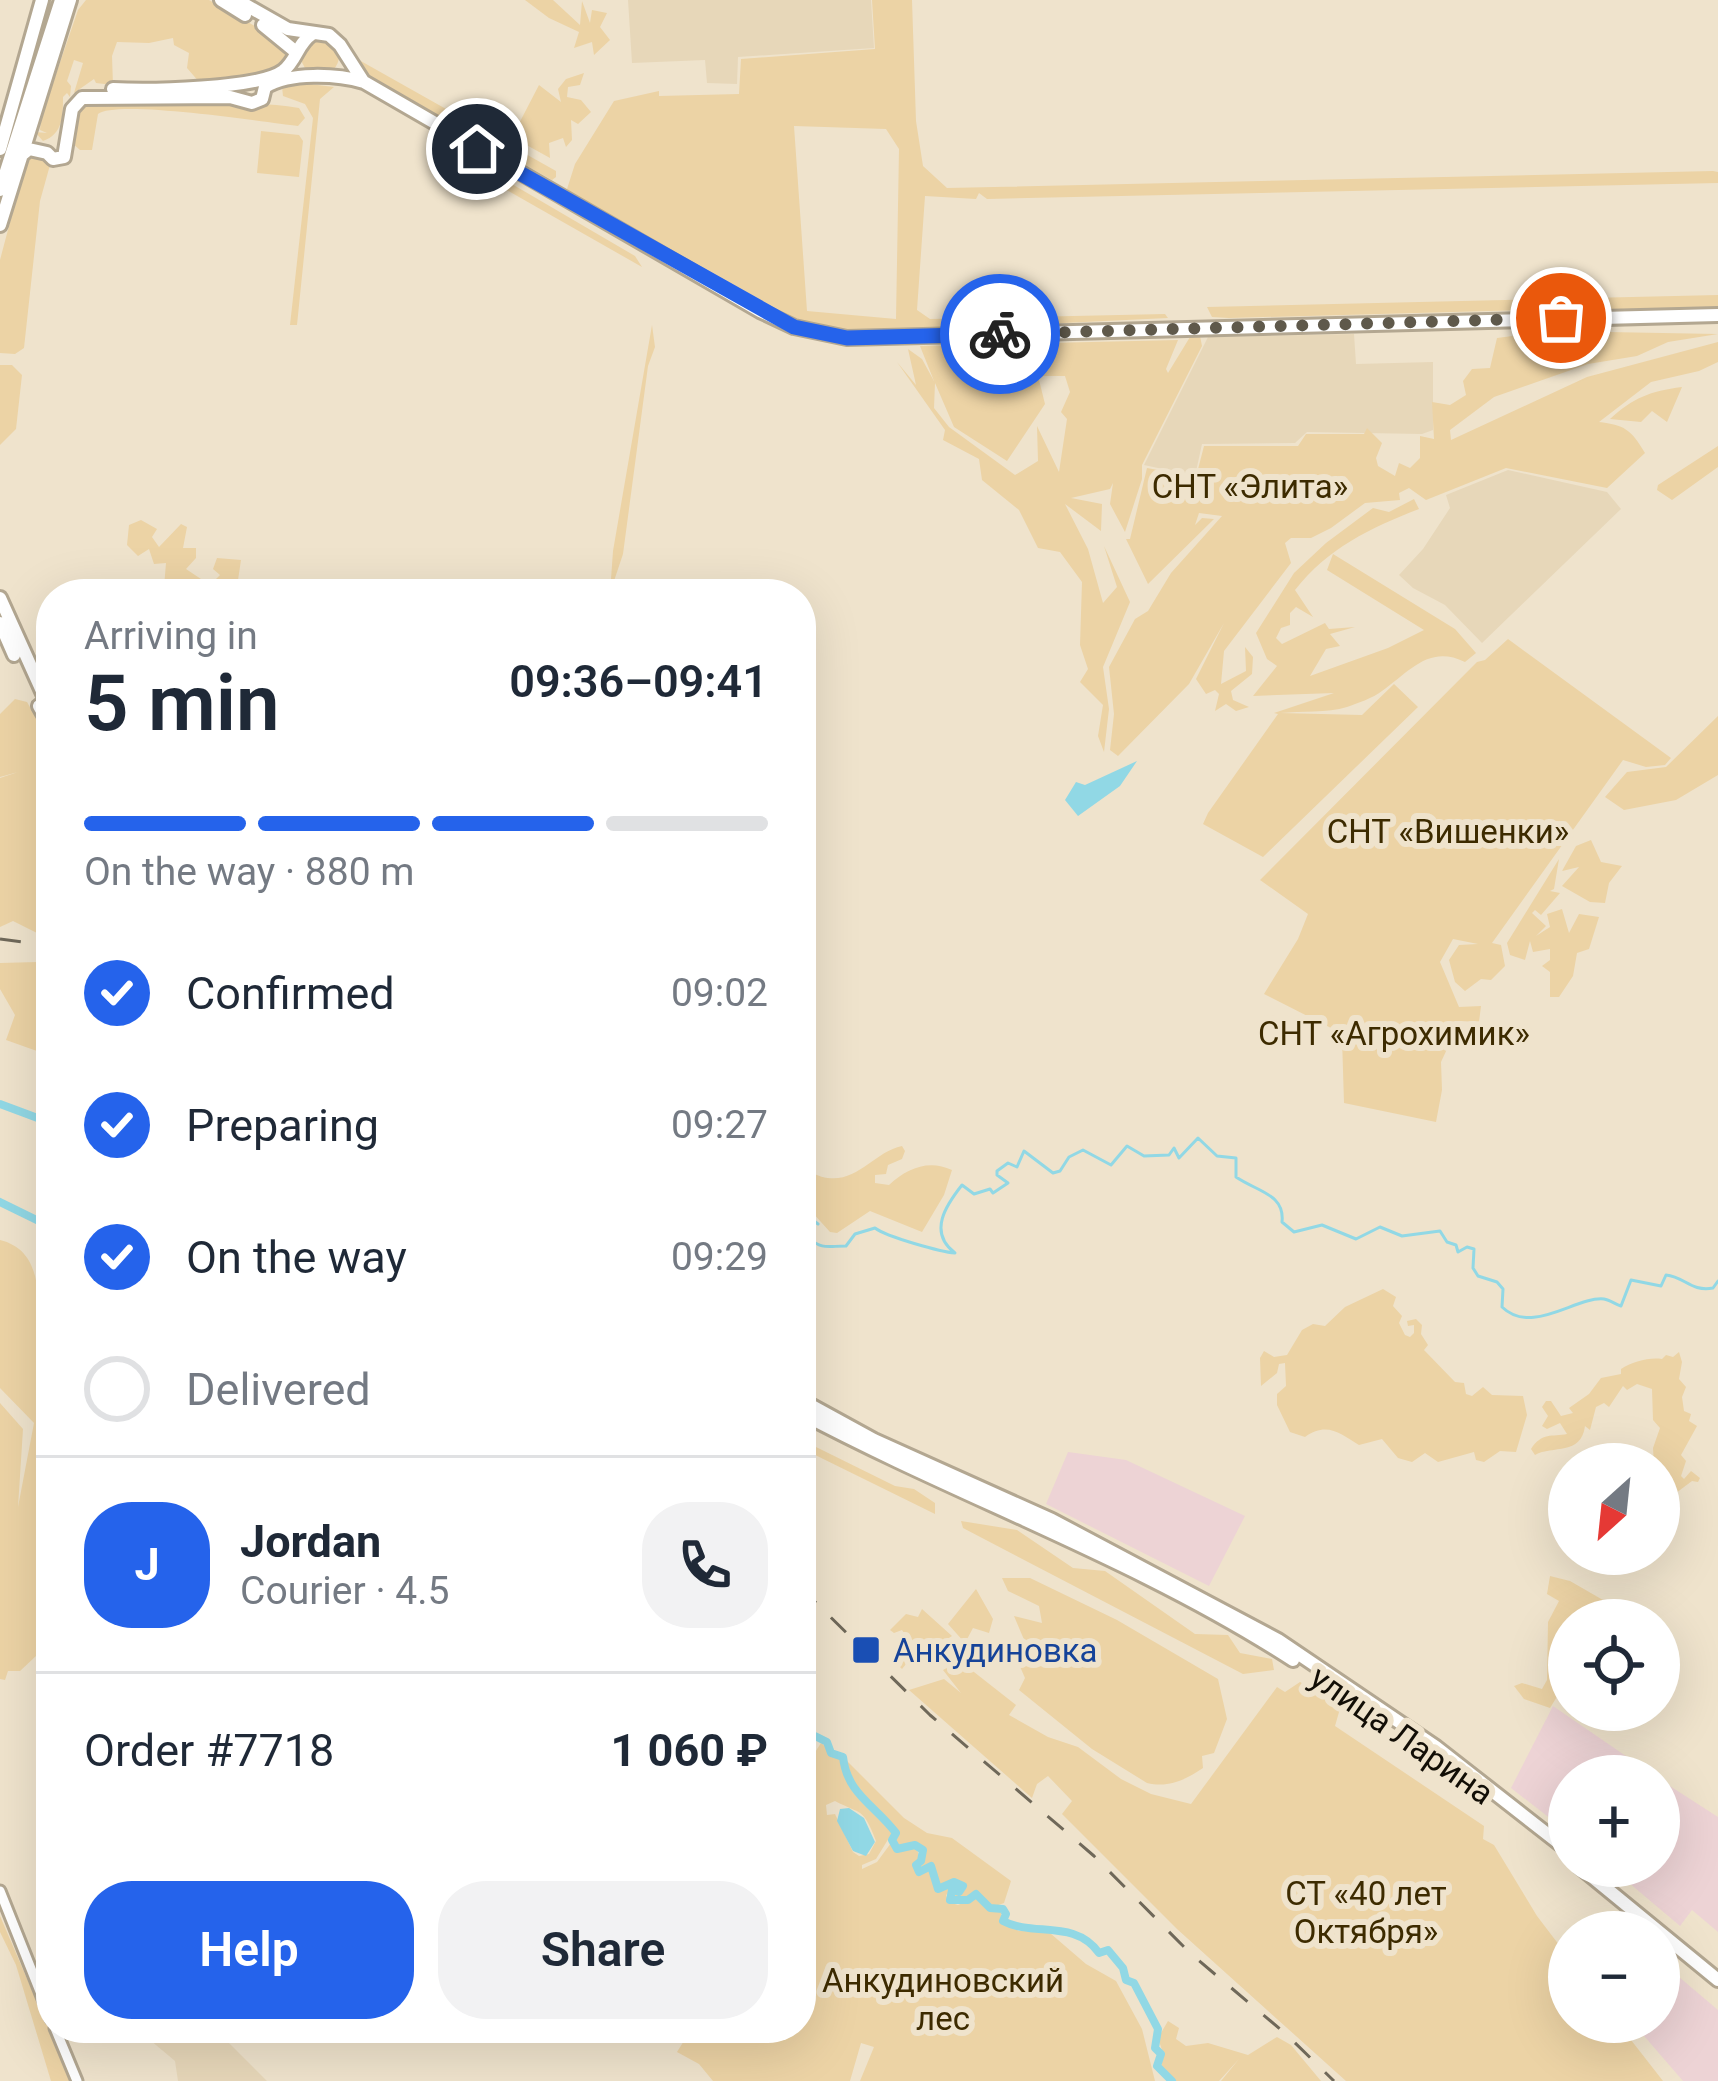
<!DOCTYPE html>
<meta charset="utf-8">
<style>
:root{--surface:#fff;--page:#f2f2f3;--text:#1f2937;--muted:#747a83;--line:#e0e1e3;--accent:#2563eb}
body{margin:0;font-family:Roboto,sans-serif;background:var(--page);color:var(--text);height:100vh;display:flex;flex-direction:column;font-size:45px;white-space:nowrap}
*{box-sizing:border-box;margin:0}
p{font-size:39px;color:var(--muted)}
.icon{flex:none;width:66px;height:66px;fill:none;stroke:currentColor;stroke-width:2;stroke-linecap:round;stroke-linejoin:round}
.map{position:relative;flex:1;overflow:hidden}
.sheet{position:absolute;left:36px;top:579px;width:780px;height:1464px;display:flex;flex-direction:column;background:var(--surface);border-radius:48px;box-shadow:0 12px 48px #0002}
.sheet>*{flex:none}
.needle{width:78px;rotate:207deg}
.controls{position:absolute;left:1548px;top:1443px;display:grid;gap:24px}
.controls a{display:grid;place-items:center;width:132px;height:132px;border-radius:50%;background:var(--surface);box-shadow:0 12px 48px #0002;font-size:60px}
.pin{position:absolute;display:grid;place-items:center;width:102px;height:102px;color:#fff;margin:-51px;border:6px solid #fff;border-radius:50%;box-shadow:0 3px 12px #0007}
.courier{position:absolute;display:grid;place-items:center;width:120px;height:120px;margin:-60px;border:9px solid #2563eb;border-radius:50%;background:#fff;color:#222;box-shadow:0 3px 15px #0007}
.overview em{font-style:normal;font-weight:600}
.overview div{display:flex;flex-direction:column-reverse}
.overview{display:flex;align-items:center;justify-content:space-between;height:204px;padding:0 48px}
h1{font-size:78px;font-weight:600;line-height:90px}
.bar{display:grid;grid-template-columns:repeat(4,1fr);gap:18px 12px;align-content:center;height:144px;padding:0 48px}
.bar i{height:15px;border-radius:9px;background:var(--line)}
.bar .selected{background:var(--accent)}
.bar p{grid-column:span 4}
.line{display:flex;align-items:center;gap:30px;padding:0 48px;border-top:3px solid var(--line)}
.line div{flex:1}
.round{display:grid;place-items:center;flex:none;width:126px;height:126px;border-radius:48px;background:var(--page)}
ol{padding:0 48px;list-style:none}
li{display:flex;align-items:center;gap:36px;height:132px}
li p{margin-inline-start:auto}
li .icon{padding:12px;border-radius:50%;background:var(--accent);color:#fff;stroke-width:4}
li:last-child{color:var(--muted)}
li i{width:66px;height:66px;border:6px solid var(--line);border-radius:50%}
.cta{display:flex;gap:24px;margin-top:auto;padding:24px 48px}
.cta a{flex:1;height:138px;border-radius:48px;background:var(--accent);color:#fff;font-size:48px;font-weight:600;line-height:138px;text-align:center}
.cta a+a{background:var(--page);color:var(--text)}
.map>svg:first-child{display:block}
</style>
<div class="map">
<svg width="1718" height="2081" viewBox="0 0 1718 2081">
<rect width="100%" height="100%" fill="#efe3cc"/>
<!-- commercial -->
<path fill="#edd3d5" d="M1068,1452l58,8 119,56 -36,70 -163,-82z
M1553,1706l102,70h-86v57l-58,-45z
M1659,1779l59,38v115l-26,-22 -12,16 -71,-60h50z
M1659,1960l59,50v71h-35l-51,-59h27z"/>
<!-- built -->
<path fill="#e7d7b9" d="M628,0h243l3,48 -136,9 -1,27 -30,-1 -2,-23 -73,3z
M1354,334l2,30 77,-2v68l-11,4 -115,-2 -12,11 -93,1 -7,32 -51,-11 64,-128z
M1508,470l99,22 14,17 -139,134 -37,-38 -32,-17 -14,-13 24,-26 27,-41 -4,-13z
M145,2028h69l53,53h-89l-3,-20 -25,-21z"/>
<!-- green -->
<path fill="#ecd3a5" fill-rule="evenodd" d="M86,0h123l72,41 7,8v11l-16,14 -72,9 -13,-15 2,-15 -15,-8 -1,-7 -24,5 -32,-1 -5,14 1,29 -17,-2 -2,-4 -20,14 9,-30 -9,-3 -7,21 4,5 -1,11 -3,-4 -4,4c0,19 0,37 -20,44l-8,-9 12,1 -7,-3 1,-12 37,-108z
M525,0h28l27,25 2,-24 8,22 2,-13 15,3 -7,14 10,13 -16,15 -2,-13 -18,6 5,-16 -30,-14z
M872,0h40l4,121 7,45 24,22 766,-17 5,1v11l-731,16 -8,-6 -3,6 -51,-3 -8,114 13,9 235,-5 3,4 -318,15c-94,-17 -158,-72 -238,-117 -14,-7 -33,-14 -45,-27l8,-25 39,-63 45,-10v5l80,-2 2,-35 134,-10zM794,126l92,3 13,20 -3,170 -89,-8z
M301 56a19 19 0 1 1 38 0a19 19 0 1 1-38 0Z
M359,60l197,111v6l-4,3 -195,-110z
M584,73l-4,12 -12,2 -1,10 14,3 10,12 -13,12 -7,-4 1,20 -6,7 -3,-9 -14,5 1,15 -38,-21 27,-52 22,17 -3,-13 8,-10z
M293,82l41,5 -14,12 -23,226h-7l23,-207 -8,-14 -22,-8 -1,-9z
M217,99c28,6 54,4 82,9l6,10 -7,8c-34,-4 -182,-27 -200,-12l-6,36h-12l-8,-7 5,-41z
M261,131l38,4 4,6 -4,36 -42,-4z
M35,153l15,7v5l-10,36 -16,147 -9,6 -15,-1v-93l27,-102z
M459,153l176,103 7,11 -181,-103z
M1718,295v15h-189l-300,8 -17,-1 -5,-10z
M652,325l3,22 -7,19 -25,188 -13,39 3,-42z
M1551,331l167,3 -50,8 -31,14 -49,8 -94,33 -44,33 1,10 136,-63 131,-35v20l-19,9 -48,11 -52,40c25,3 32,7 46,31l-38,35 -101,-20 -80,32 -17,-12 -10,5 1,7 -35,3 -34,25 -20,10h-20l-6,5 6,20 -67,88 -3,33 25,-13 -1,-24 8,10 -1,17 -21,17 2,9 16,7 -13,4 -10,-7 -11,7 4,-17 -4,-4 -9,4 -10,-15 28,-56 -35,61 -71,72 -8,-6 4,-36 -5,-47 26,-48 13,-8 23,-38 51,-57 -23,-3 -4,12 7,-7 12,1 -66,65 -22,-45h4l17,-71 49,9 8,-31h94l8,-12h58l3,-6 15,15 -6,15 2,8 17,10 4,-13 11,5 10,-10v-22l14,3 -2,-37 18,3 16,-10 -3,-14 9,-12 18,-1 7,-30z
M1200,336l2,10 -60,119v14l-17,53 -15,-28 3,-21 -3,6 -39,9 31,6 -1,27 -36,-27 23,45 15,54 14,-16 -13,-41 26,56 -27,65 6,42 -5,43 -6,-16 5,-31 -23,-23 8,-13 -8,-24 2,-63 -22,-30 -22,-4 -19,-38 -37,-30 -3,-21 -36,-19 2,-10 -48,-68 19,23 -8,-36 14,10 12,22 -14,-35 258,-6 -12,29 2,4 22,-36zM1038,376h27l5,16 -9,20 6,7 -8,53 -22,-46 1,35 -23,14 -66,-48 -15,-19 1,-25 19,44 53,34 38,-57z
M0,365h12l10,10 -6,54 -16,16z
M1682,387l-15,35 -15,-11 -11,11 -31,-3c23,-21 40,-28 72,-32z
M1718,446v21l-46,33 -15,-10 1,-5z
M1414,499l5,10c-49,19 -91,39 -124,81l18,27 -17,-10 -6,6v12l-9,3 -5,10 6,6 43,-21 4,6 26,-2 -25,7 10,12 -14,3 -16,27 78,-28 36,-18 -97,-60 6,-16 122,75 21,24 -11,9c-36,-18 -56,10 -83,29 -9,7 -24,12 -35,16 -20,6 -45,4 -67,6l82,2 32,-31 24,23 -155,150 -60,-33 5,-11 70,-99 -4,-1 60,-20 -81,3 24,-30 -10,-7 -11,-26 38,-60 32,-30 47,-35 16,4z
M141,520l16,9 -5,8 7,10 22,-23 6,3 -4,21h13v10l-10,11 15,10 14,1 5,-5 -7,-6 4,-11 24,2 -3,20 -14,14h-95l1,-6 34,-1 2,-24 -12,1 -5,-15 -11,7 -11,-11 2,-20z
M1508,639l163,119 -6,7 -19,2 -23,-7 -131,183 9,2 4,21 -14,14 -10,-1 -16,12 -10,-9 -6,-22 10,-15 19,-1 -25,-5 -13,23 19,45 22,-1 -2,16 -19,-1 -19,41 1,28 -6,32 -92,-19 -2,-65 -7,-8 -71,-36 34,-55 10,-25 -48,-34 217,-218 8,-2z
M15,699l12,3 24,42v196l-38,-19 -13,6v-149l18,-6 -18,5v-63z
M1718,716v59l-42,25 -52,10 -19,-13 22,-25 39,-5z
M1591,840l10,22 21,4 -13,17 -4,20 -15,-1 -28,-16 17,-19 -17,4 14,-25z
M1559,859l-5,30 -4,2 10,2 -19,22 -6,-5 -3,3 14,13 -10,10 14,-9 -3,-13 15,-5 7,24 10,-19 20,3 -10,32 -12,4 -4,23 -14,21h-9v-25l-8,-6 8,-6v-11l-17,3 -3,-11 -5,19 -15,-5 -3,-12z
M38,962l13,3v91l-45,-16 9,-25 -15,-26v-26z
M902,1146l3,5 -3,8 -14,6 -2,9 -11,1v8l14,2c18,-17 40,-26 63,-15l-8,25 -22,37 -52,-21 -33,22 -7,-1 -18,-20 -1,-13 -10,-12v-28l9,2 -2,10c44,24 61,-18 94,-25z
M0,1240c41,10 38,53 40,87l11,-2v317l-31,29h-12l-3,9 -5,-1v-276l23,26 -5,78 16,-84 -34,-35z
M1383,1289l13,8 -3,9 9,10 -3,7 6,12 5,2 4,-4v-8l-6,1 -1,-5 9,-2 6,6 -1,9 7,11 -4,5 31,32 9,1 2,11 6,2 11,-9 9,8 31,1 4,19 -11,37 -16,-1 -16,11 -8,-2 -2,-8 -36,10 -13,-9 -13,9 -14,-4 -16,-19 -23,6c-18,-11 -32,-24 -54,-8l-15,-5 -13,-27v-11l9,-8 -1,-23 -6,1 -2,9 -16,13 -1,-28 4,-7 10,6 13,-2 15,-25 11,-6 12,2 20,-19z
M1679,1352l3,10 -3,17 7,8 -4,10 2,14 7,3 -2,7 8,5 -16,29 5,6 -5,15 3,3 7,-8 9,7 -2,4 -6,-1 -16,12 -17,-4v-25h-5l-1,-16 7,-20 -7,-8 -1,-31 -15,-5 -10,6 -4,-4 -14,21 -5,-4 -8,4 -6,23 -5,-4c-4,30 -32,19 -50,29l-4,-6c11,-17 21,-12 36,-15l-7,-11 -13,6 -5,-3 6,-10 -6,-9 4,-6h5l10,15 12,-3 -4,-5 20,-14 12,-16 20,-4v-5c11,-7 28,-12 41,-10l4,-4 7,2z
M816,1447l79,39 19,3 21,14v11l-132,-65z
M961,1521l56,9 56,38 32,3 90,63 33,1 12,18 32,6 2,11 -31,4 -280,-146z
M1550,1576l20,5 59,34 -3,5h-57v85l-11,-10 -8,13 -26,-9 -10,-13 8,-3 20,6 5,-9 1,-58 11,-21 -12,-7z
M1002,1578h28l87,42 101,59 9,40 -13,34 -12,3 1,12c-18,12 -34,20 -56,15l-55,-34 -73,-59 6,-12 -7,-16 7,-20 -11,-26 28,7 -3,-17 -31,-15z
M976,1589l17,30 -4,14 -16,-5 -8,15 -17,-19z
M922,1609l30,27 -11,7 -21,4 -18,22 -4,-4 18,-25 -7,1 -7,-11 -8,3 -4,-3 16,-16 12,3z
M960,1661l56,44 -7,10 39,22 30,10 43,32 30,15 40,10 86,-117 8,5 15,-10 41,23 -6,21 149,100 -1,13 11,6 43,71 32,42v64h48l46,59h-317l-169,-152 -115,-115 10,-13 -24,-25 -11,8 -5,14 -123,-108 35,-11 17,14 -18,-23z
M821,1743l20,16c11,44 29,41 51,74l-16,26 -14,6v4l15,-7 14,-19 6,8 20,-4 2,12 -5,6 4,8 11,-5 7,22 22,-4 -12,9 2,7 10,3 19,-8 13,14h11l1,11 17,9 24,-4 43,37 30,17 26,48 13,52h-295l14,-34 -13,-4 -11,38h-137l-14,-17 -22,-12 15,-24h109v-254zM835,1801c27,14 28,6 41,40l-7,13 -10,2 -6,-4 -18,-38 -8,1 -1,-10z
M845,1759l59,59 23,15 25,5 59,43 -7,22 -11,4 -17,-15 -10,7 -11,1 -3,-5 8,-2 4,-8 -10,-5 -15,6 -7,-21 -12,4 2,-23 -25,1 -3,-8 3,-6 -48,-53z
M0,1916l71,165h-20l-35,-116 -16,-33z
M1168,2021l11,7 -3,11 10,7 22,-3 40,12 29,-18 14,8 30,36h-100l18,-22 -20,22h-46l-12,-11 2,-17 -5,-15z"/>
<!-- water -->
<path fill="#91d8e5" d="M1137,761l-17,25 -42,30 -13,-16 11,-18 9,3z
M849,1808l15,10 11,24 -9,14 -13,-5 -16,-30 3,-12z"/>
<g fill="none" stroke-linecap="round" stroke-linejoin="round">
<!-- stream -->
<path stroke="#91d8e5" stroke-width="3" d="M801,1211l17,13
M801,1239l8,-1c13,12 19,8 37,8l9,-12 20,-6c12,9 66,24 80,25 -28,-21 -8,-49 7,-68l12,9 16,-5 3,4 15,-10 -11,-8v-4l11,-8 9,4 7,-16 29,22 7,-2 9,-14 14,-7 28,15 16,-19 17,10 25,-1 5,-7 5,10 19,-20 19,18 19,2v19c22,15 49,17 46,45l12,10 28,-7 34,14 24,-12 22,9 38,-5 7,11 9,3 2,7 9,-5 7,2 -1,19 5,8 19,6 6,7 -1,18c30,29 74,-11 102,-8 6,1 11,5 17,7l10,-26 30,6 5,-11c19,2 25,17 47,13l5,-7"/>
<!-- river -->
<path stroke="#91d8e5" stroke-width="8" d="M0,1104l51,19
M0,1202l51,25
M801,1736h14l12,6 4,11 12,4c4,37 32,48 53,76l-4,7 5,9 18,-4 8,5 -2,11 -5,4 3,7 12,-6 7,23 16,-7 9,4 -4,6 -7,-2 -2,10h18l8,-6 14,14 13,1 3,5 -3,7c30,16 72,-2 96,32l9,-3 15,18 3,12 8,3 24,46 -3,19 6,6 -4,12 15,15"/>
<defs>
<path id="minor" d="M0,1891l51,128
M55,2028l22,53"/>
<path id="major" d="M221,0l24,15
M237,0l51,29 41,6 11,10 23,36
M263,25l33,27
M113,89c34,2 146,0 170,-18 14,-11 14,-27 29,-37
M0,149l42,-149
M18,158l11,-9 18,4 6,6 11,-2 8,-48 10,-11 148,-1 22,6 10,-4 3,-12c25,-15 71,-13 99,-5l396,229 34,16 53,11 871,-23
M0,190l61,-190
M0,225l70,-225
M0,598l51,113
M0,623l14,32
M39,706l12,21
M801,1400l73,40 178,80 226,120 158,107 133,104
M801,1413c162,86 338,147 492,247
M1579,1866l139,114"/>
</defs>
<!-- minor casing -->
<use href="#minor" stroke="#b3a791" stroke-width="15"/>
<!-- major casing -->
<use href="#major" stroke="#b3a791" stroke-width="18"/>
<!-- minor -->
<use href="#minor" stroke="#fff" stroke-width="9"/>
<!-- major -->
<use href="#major" stroke="#fff" stroke-width="12"/>
<!-- rail -->
<path stroke="#6f6859" stroke-width="3" stroke-dasharray="21 21" stroke-linecap="butt" d="M0,939l51,7
M801,1588l129,127 164,141 97,98 95,80 48,47"/>
</g>
<g fill="none" stroke-linecap="round" stroke-linejoin="round">
<!-- done -->
<path stroke="#5f594b" stroke-width="12" stroke-dasharray="0 21.6" d="M1000,334l561,-16"/>
<!-- route -->
<path stroke="#2563eb" stroke-width="15" d="M477,149l317,178 53,11 153,-4"/>
</g>
<!-- markers -->
<rect fill="#1a4fb4" stroke="#efe3cc" stroke-width="4.5" x="851" y="1635" width="30" height="30" rx="6"/>
<g text-anchor="middle" dominant-baseline="central" stroke-width="12" stroke-linejoin="round" paint-order="stroke">
<!-- park labels -->
<g font-size="33" fill="#3d2b00" stroke="#efe3cc">
<text x="1250" y="486">СНТ «Элита»</text>
<text x="1448" y="831">СНТ «Вишенки»</text>
<text x="1394" y="1033">СНТ «Агрохимик»</text>
<text x="1366" y="1893">СТ «40 лет<tspan x="1366" dy="38">Октября»</tspan></text>
<text x="943" y="1980">Анкудиновский<tspan x="943" dy="38">лес</tspan></text>
</g>
<!-- transit labels -->
<g font-size="33" fill="#164399" stroke="#efe3cc" text-anchor="start">
<text x="893" y="1650">Анкудиновка</text>
</g>
<!-- street labels -->
<g font-size="33" fill="#120e06" stroke="#efe3cc">
<text transform="translate(1402 1735) rotate(35)">улица Ларина</text>
</g>
</g>
</svg>
<div class="controls">
<a><svg class="needle" viewBox="-14 -14 28 28"><path d="M0-13l5 13h-10z" fill="#e53935"/><path d="M0 13l5-13h-10z" fill="#747a83"/></svg></a>
<a><svg class="icon" aria-label="locate" viewBox="0 0 24 24"><circle cx="12" cy="12" r="6"/><path d="M12 2v4M12 18v4M2 12h4M18 12h4"/></svg></a>
<a>+</a>
<a>−</a>
</div>
<div class="pin" style="left:1561px;top:318px;background:#ea580c"><svg class="icon" aria-label="bag" viewBox="0 0 24 24"><path d="M5 8h14l-1 12H6zM9 8a3 3 0 0 1 6 0"/></svg></div>
<div class="pin" style="left:477px;top:149px;background:#1f2937"><svg class="icon" aria-label="home" viewBox="0 0 24 24"><path d="M3 11l9-7 9 7M6 9v11h12V9"/></svg></div>
<div class="courier" style="left:1000px;top:334px"><svg class="icon" aria-label="bike" viewBox="0 0 24 24"><circle cx="6" cy="16" r="4"/><circle cx="18" cy="16" r="4"/><path d="M6 16l4-8h5l3 8M10 8l3 8H6M13 5h3"/></svg></div>
<section class="sheet">
<div class="overview"><div><h1>5 min</h1><p>Arriving in</p></div><em>09:36–09:41</em></div>
<div class="bar"><i class="selected"></i><i class="selected"></i><i class="selected"></i><i></i><p>On the way · 880 m</p></div>
<ol>
<li><svg class="icon" aria-label="check" viewBox="0 0 24 24"><path d="M5 12l5 5 9-10"/></svg>Confirmed<p>09:02</p></li>
<li><svg class="icon" aria-label="check" viewBox="0 0 24 24"><path d="M5 12l5 5 9-10"/></svg>Preparing<p>09:27</p></li>
<li><svg class="icon" aria-label="check" viewBox="0 0 24 24"><path d="M5 12l5 5 9-10"/></svg>On the way<p>09:29</p></li>
<li><i></i>Delivered</li>
</ol>
<div class="line" style="height:216px"><b class="round" style="background:var(--accent);color:#fff">J</b><div><b>Jordan</b><p>Courier · 4.5</p></div><a class="round"><svg class="icon" aria-label="phone" viewBox="0 0 24 24"><path d="M5 4h4l2 5-3 2q2 4 5 5l2-3 5 2v4C11 20 4 13 5 4z"/></svg></a></div>
<div class="line" style="height:156px"><div>Order #7718</div><b>1 060 ₽</b></div>
<div class="cta"><a>Help</a><a>Share</a></div>
</section>
</div>
